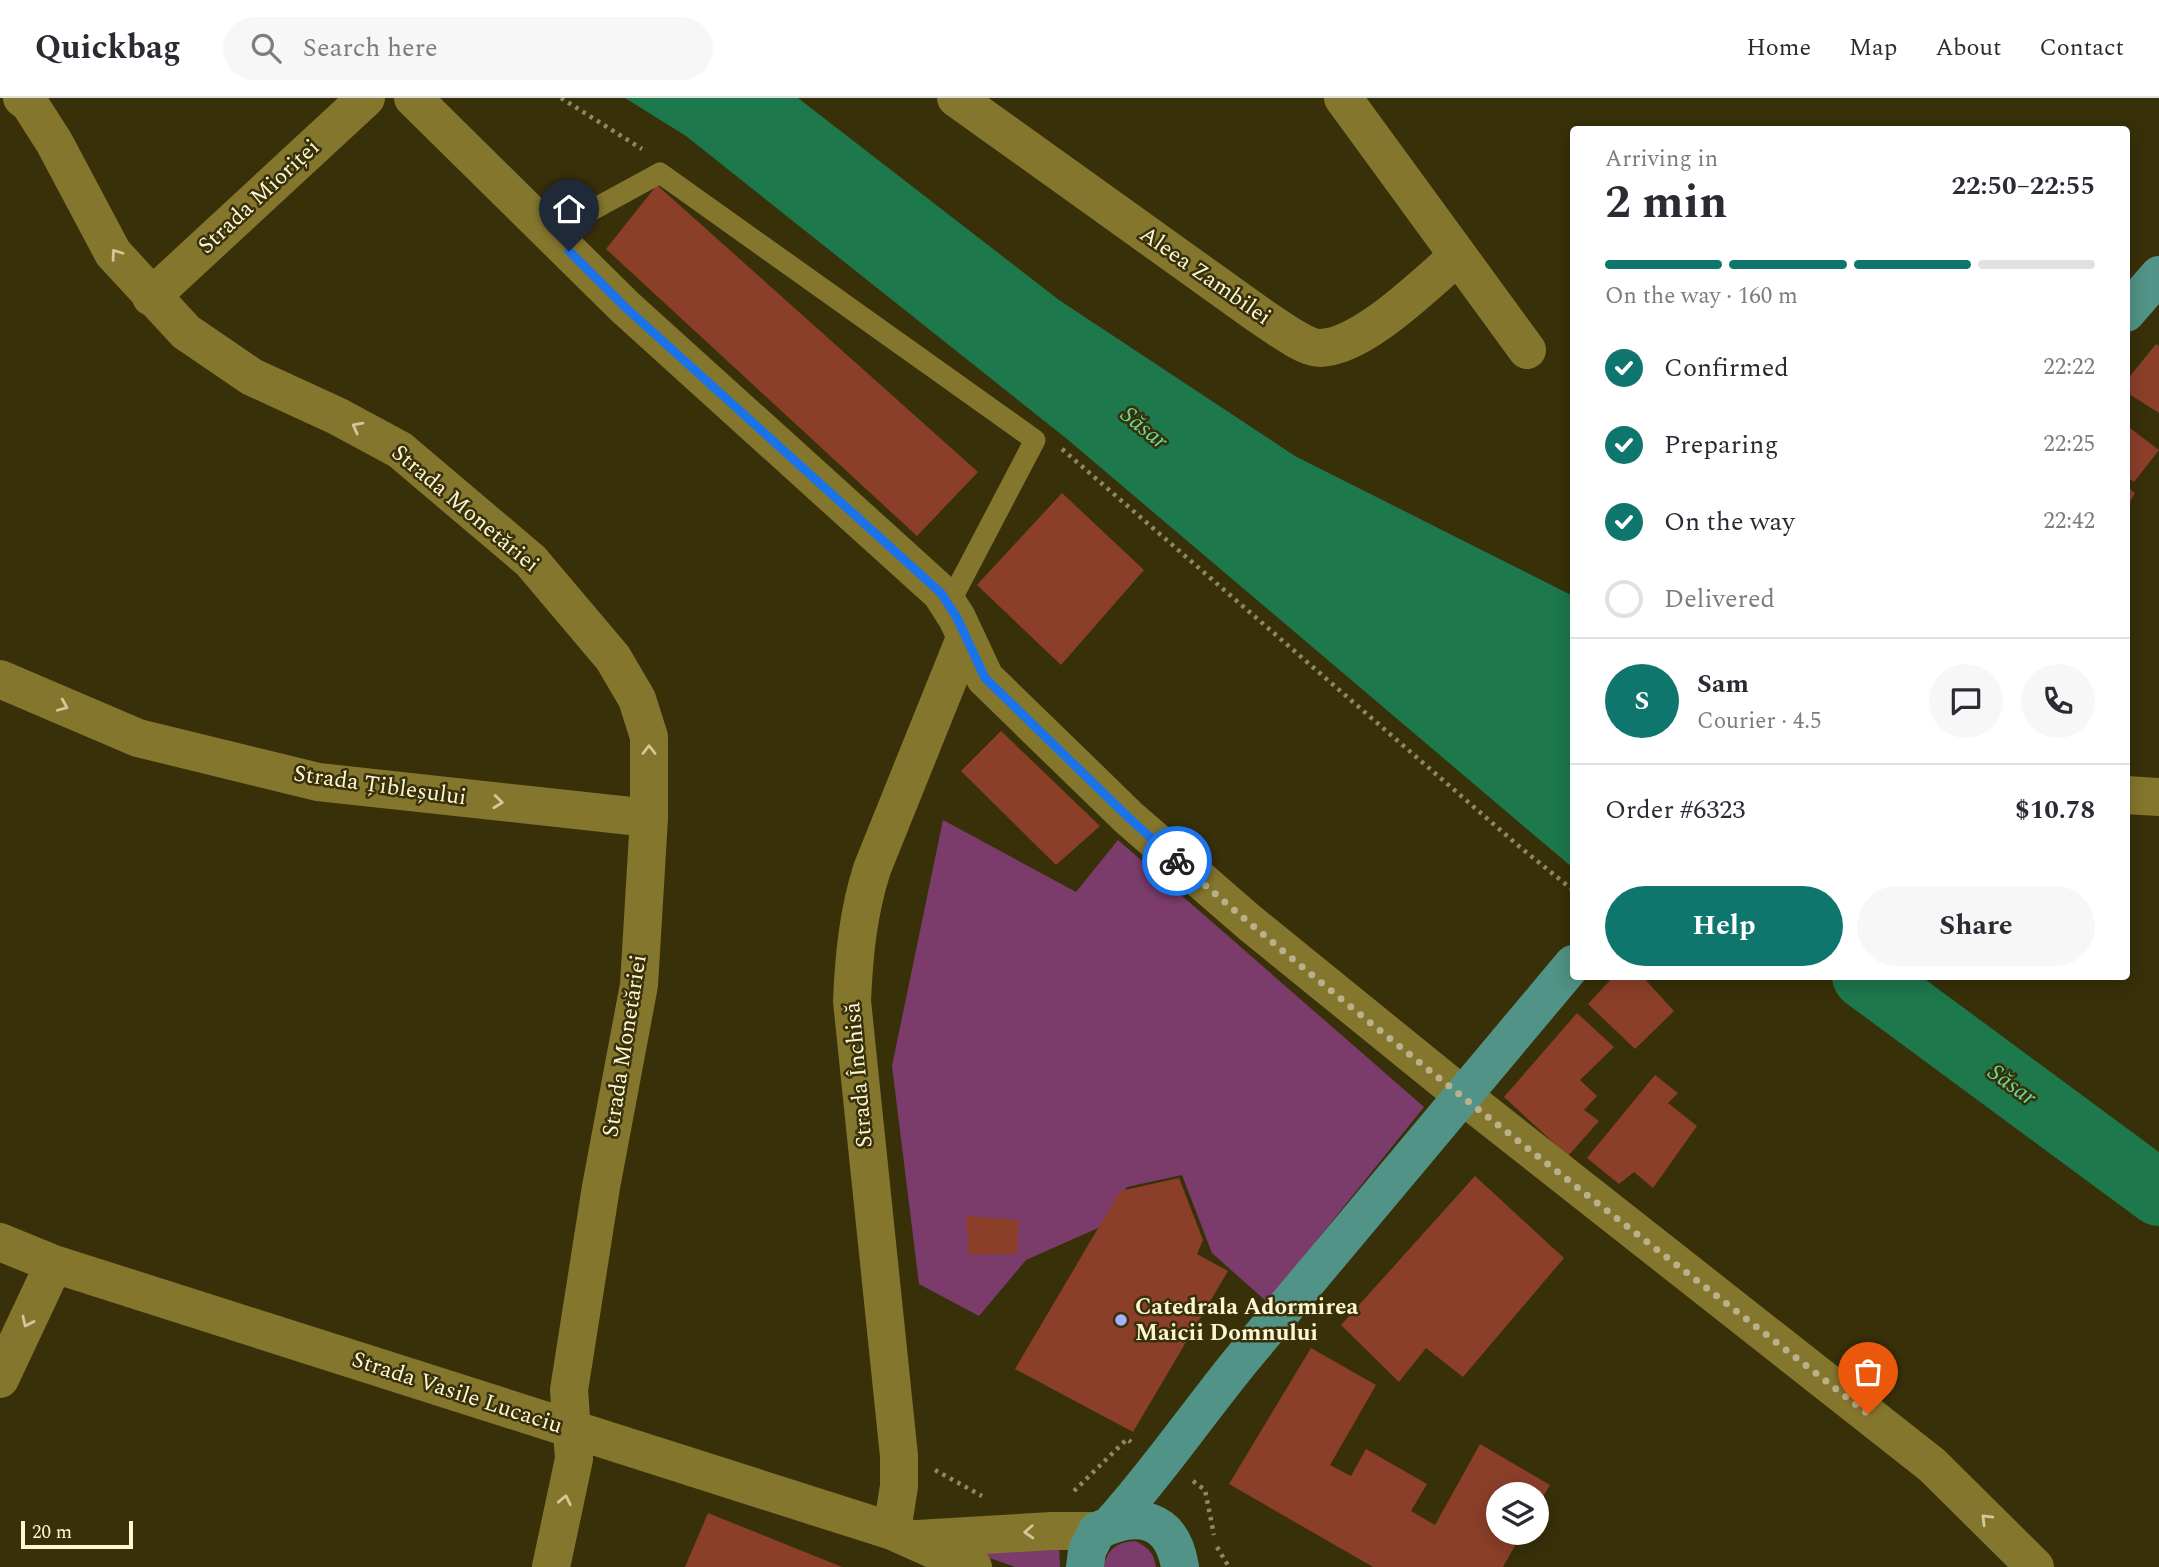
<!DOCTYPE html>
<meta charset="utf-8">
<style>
:root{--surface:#fff;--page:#f7f7f7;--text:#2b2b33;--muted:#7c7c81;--line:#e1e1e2;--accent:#0f766e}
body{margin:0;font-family:Spectral,serif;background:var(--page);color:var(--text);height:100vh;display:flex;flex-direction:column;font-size:26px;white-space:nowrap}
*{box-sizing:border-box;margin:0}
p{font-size:23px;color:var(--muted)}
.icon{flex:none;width:38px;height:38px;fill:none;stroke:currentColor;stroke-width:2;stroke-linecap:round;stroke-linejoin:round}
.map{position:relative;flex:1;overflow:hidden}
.panel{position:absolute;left:1570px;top:28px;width:560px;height:854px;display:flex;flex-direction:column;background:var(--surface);border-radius:7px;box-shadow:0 4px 18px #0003}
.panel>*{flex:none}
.fabs{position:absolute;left:1486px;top:1384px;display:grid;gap:14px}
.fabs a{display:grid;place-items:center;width:63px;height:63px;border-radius:50%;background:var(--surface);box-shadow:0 4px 18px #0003;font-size:35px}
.scale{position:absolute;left:21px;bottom:18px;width:112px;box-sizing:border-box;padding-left:7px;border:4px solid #fdf6d2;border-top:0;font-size:19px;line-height:24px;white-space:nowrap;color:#fdf6d2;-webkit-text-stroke:5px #383009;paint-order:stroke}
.pin{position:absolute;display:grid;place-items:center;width:60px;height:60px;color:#fff;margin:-72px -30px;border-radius:50% 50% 50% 0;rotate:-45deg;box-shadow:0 0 7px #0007}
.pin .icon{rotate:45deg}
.courier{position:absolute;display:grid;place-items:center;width:70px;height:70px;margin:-35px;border:5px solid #1a73e8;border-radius:50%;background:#fff;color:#222;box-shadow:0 2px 9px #0007}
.summary em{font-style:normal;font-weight:700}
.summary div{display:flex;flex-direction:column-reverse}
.summary{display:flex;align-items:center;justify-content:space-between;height:119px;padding:0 35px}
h1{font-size:46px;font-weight:700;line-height:52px}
.bar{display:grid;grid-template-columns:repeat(4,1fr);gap:10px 7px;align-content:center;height:84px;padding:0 35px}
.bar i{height:9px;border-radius:5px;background:var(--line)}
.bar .selected{background:var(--accent)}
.bar p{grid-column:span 4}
.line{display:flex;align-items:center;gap:18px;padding:0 35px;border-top:2px solid var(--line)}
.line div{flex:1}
.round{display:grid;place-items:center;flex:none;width:74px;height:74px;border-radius:37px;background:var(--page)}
ol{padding:0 35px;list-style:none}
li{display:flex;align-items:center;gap:21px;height:77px}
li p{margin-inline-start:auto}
li .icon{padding:7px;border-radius:50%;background:var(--accent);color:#fff;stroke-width:4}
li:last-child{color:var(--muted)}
li i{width:38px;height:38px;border:4px solid var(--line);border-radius:50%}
.button{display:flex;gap:14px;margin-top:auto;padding:14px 35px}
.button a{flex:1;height:80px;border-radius:42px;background:var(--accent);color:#fff;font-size:28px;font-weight:700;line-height:80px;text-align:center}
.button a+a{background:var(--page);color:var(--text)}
header{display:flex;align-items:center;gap:42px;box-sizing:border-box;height:98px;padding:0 35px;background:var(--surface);border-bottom:2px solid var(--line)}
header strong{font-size:33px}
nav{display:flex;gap:38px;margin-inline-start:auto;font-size:24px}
.search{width:490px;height:63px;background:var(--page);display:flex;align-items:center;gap:18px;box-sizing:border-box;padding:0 24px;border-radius:38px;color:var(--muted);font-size:26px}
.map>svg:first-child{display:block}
</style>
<header>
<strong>Quickbag</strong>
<div class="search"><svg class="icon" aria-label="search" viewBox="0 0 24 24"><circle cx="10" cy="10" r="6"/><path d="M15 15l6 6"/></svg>Search here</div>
<nav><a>Home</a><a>Map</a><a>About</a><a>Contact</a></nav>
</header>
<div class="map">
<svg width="2159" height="1469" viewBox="0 0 2159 1469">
<rect width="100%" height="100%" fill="#383009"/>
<!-- green -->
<path fill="#7b3c6c" d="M943,722l133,72 42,-52 306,267 -157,195 -55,-49 -30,-78 -55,12 -29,41 -72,32 -47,56 -60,-32 -27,-218z
M1135,1443c13,6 19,12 21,26h-52c3,-18 13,-25 31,-26z
M1059,1447l1,22h-45l-59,-21z"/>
<!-- water -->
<path fill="#1d784c" d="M625,0h173l261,202 236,156 278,140v272l-506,-429 -381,-303z"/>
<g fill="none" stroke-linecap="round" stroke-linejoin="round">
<!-- river -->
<path stroke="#1d784c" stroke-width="66" d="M1865,878l294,217"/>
</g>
<!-- building -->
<path fill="#8b3f29" d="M657,87l321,287 -61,64 -311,-287z
M2156,246l3,2v67l-33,-21v-11z
M2126,327l33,25 -25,32 -8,-6z
M2126,388l9,7 -9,16z
M1062,395l82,77 -83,95 -84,-80z
M1001,633l99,95 -44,39 -95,-94z
M1614,878h28l32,35 -39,38 -47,-45z
M1577,915l37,34 -34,33 17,16 -13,14 15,11 -31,35 -64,-59z
M1655,977l23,18 -10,10 29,23 -44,62 -19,-16 -15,12 -32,-26z
M1475,1078l89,82 -101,119 -37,-29 -27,34 -58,-57z
M1179,1080l24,62 -6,14 31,17 -95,161 -118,-63 105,-178z
M966,1118l53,4 -2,34 -48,1z
M1311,1250l65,37 -46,80 21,11 15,-27 61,35 -16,27 24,14 45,-81 70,41 -14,23v-14h-38v39h24l-19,34h-130l-144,-83z
M708,1415l134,54h-157z"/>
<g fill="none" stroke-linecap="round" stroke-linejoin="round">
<!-- path -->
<path stroke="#8f8761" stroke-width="4.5" stroke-dasharray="3.5 5" stroke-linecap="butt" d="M561,0l81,51
M1062,351l459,399 52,42
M935,1372l47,26
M1193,1383l12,9 9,45
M1074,1393l53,-52 4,3
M1217,1449l12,20"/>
<!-- service -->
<path stroke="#85762d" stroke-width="21" d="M550,135l110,-60 375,267 -86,164"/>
<!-- minor -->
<path stroke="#85762d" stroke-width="38" d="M22,0l7,5 25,39 59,111 73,79 66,45 85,39 63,34 131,111 82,97 24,41 12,38v81l-10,167 -38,202 -32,203 5,69 -23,108
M413,0l212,209 316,286 16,25 28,60 144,140 121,105 212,172 470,370 103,102
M956,0l303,217c14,9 45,33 61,33 43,-1 105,-64 138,-92
M1343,0l184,252
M151,199l215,-199
M0,581l138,59 180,44 331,36
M2126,697l33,2
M0,1144l54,22 838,267 81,36
M0,1281l54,-115
M892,1433l7,-45v-30l-47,-455c2,-46 6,-88 20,-132l93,-231
M917,1441l135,-8h45"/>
<!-- primary -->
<path stroke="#519386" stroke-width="38" d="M2126,215l33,-38
M1111,1426c47,-52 87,-111 132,-166l330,-394
M1085,1469l2,-16 10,-20c40,-20 75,-14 83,36"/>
</g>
<!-- one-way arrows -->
<defs><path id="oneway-chevron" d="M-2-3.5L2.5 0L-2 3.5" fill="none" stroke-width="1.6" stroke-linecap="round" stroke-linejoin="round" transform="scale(1.75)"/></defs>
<g stroke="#d3c998">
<use href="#oneway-chevron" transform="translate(116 156) rotate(-126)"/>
<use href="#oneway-chevron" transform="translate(357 329) rotate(-152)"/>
<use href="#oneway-chevron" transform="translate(63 608) rotate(23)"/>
<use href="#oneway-chevron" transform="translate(649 652) rotate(-90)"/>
<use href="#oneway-chevron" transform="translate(498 704) rotate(6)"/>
<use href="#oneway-chevron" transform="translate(27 1224) rotate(115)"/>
<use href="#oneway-chevron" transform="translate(565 1402) rotate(-78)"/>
<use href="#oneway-chevron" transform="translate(1986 1421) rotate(-135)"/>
<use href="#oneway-chevron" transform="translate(1029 1434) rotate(177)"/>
</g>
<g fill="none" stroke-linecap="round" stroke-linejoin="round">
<!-- done -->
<path stroke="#b8b18c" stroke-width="7" stroke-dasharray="0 12.6" d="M1177,763c223,193 459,371 691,553"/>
<!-- route -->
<path stroke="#1a73e8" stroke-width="9" d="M569,153l56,56 316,286 16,25 28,60 144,140 48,43"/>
</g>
<!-- markers -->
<circle fill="#a6b1fc" stroke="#383009" stroke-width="2.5" cx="1121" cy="1222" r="7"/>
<g text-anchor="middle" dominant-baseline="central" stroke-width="5" stroke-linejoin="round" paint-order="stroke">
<!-- street labels -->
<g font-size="23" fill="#fdf6d2" stroke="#383009">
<text transform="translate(259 99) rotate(-43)">Strada Mioriței</text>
<text transform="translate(1205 178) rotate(35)">Aleea Zambilei</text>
<text transform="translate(465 411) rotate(40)">Strada Monetăriei</text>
<text transform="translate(380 688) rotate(8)">Strada Țibleșului</text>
<text transform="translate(625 948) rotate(-81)">Strada Monetăriei</text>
<text transform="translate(859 977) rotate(-95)">Strada Închisă</text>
<text transform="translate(457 1295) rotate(18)">Strada Vasile Lucaciu</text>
</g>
<!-- poi labels -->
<g font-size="23" font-weight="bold" fill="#fdf6d2" stroke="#383009" text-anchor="start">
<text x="1135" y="1209">Catedrala Adormirea<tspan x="1135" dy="26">Maicii Domnului</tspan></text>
</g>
<!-- water labels -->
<g font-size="24" font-style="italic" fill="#67da9b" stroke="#383009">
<text transform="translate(1144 330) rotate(39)">Săsar</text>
<text transform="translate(2012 987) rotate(36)">Săsar</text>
</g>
</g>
</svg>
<div class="fabs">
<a><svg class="icon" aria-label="layers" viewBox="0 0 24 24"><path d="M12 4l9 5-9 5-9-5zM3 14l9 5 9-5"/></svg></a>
</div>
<div class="scale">20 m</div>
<div class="pin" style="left:1868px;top:1316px;background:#ea580c"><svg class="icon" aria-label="bag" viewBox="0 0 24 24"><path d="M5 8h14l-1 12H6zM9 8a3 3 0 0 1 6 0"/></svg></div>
<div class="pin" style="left:569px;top:153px;background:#1f2937"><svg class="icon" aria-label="home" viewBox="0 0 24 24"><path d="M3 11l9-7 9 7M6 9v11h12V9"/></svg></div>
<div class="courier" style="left:1177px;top:763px"><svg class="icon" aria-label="bike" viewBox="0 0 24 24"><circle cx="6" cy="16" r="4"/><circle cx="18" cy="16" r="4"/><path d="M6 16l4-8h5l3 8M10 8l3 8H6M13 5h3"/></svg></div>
<section class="panel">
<div class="summary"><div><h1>2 min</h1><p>Arriving in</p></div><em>22:50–22:55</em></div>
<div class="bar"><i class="selected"></i><i class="selected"></i><i class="selected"></i><i></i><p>On the way · 160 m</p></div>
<ol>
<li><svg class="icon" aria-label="check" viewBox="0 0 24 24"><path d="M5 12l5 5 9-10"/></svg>Confirmed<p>22:22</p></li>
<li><svg class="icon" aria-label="check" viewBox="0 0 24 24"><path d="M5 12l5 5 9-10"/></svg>Preparing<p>22:25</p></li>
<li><svg class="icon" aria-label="check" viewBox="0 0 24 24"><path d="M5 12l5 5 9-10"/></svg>On the way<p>22:42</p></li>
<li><i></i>Delivered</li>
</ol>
<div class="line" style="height:126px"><b class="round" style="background:var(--accent);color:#fff">S</b><div><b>Sam</b><p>Courier · 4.5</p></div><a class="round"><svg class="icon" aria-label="chat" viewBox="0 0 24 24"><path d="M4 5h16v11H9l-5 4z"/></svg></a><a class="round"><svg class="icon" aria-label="phone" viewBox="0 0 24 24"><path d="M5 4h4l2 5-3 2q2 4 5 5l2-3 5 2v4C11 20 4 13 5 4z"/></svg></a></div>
<div class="line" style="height:91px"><div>Order #6323</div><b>$10.78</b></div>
<div class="button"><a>Help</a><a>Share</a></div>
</section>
</div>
